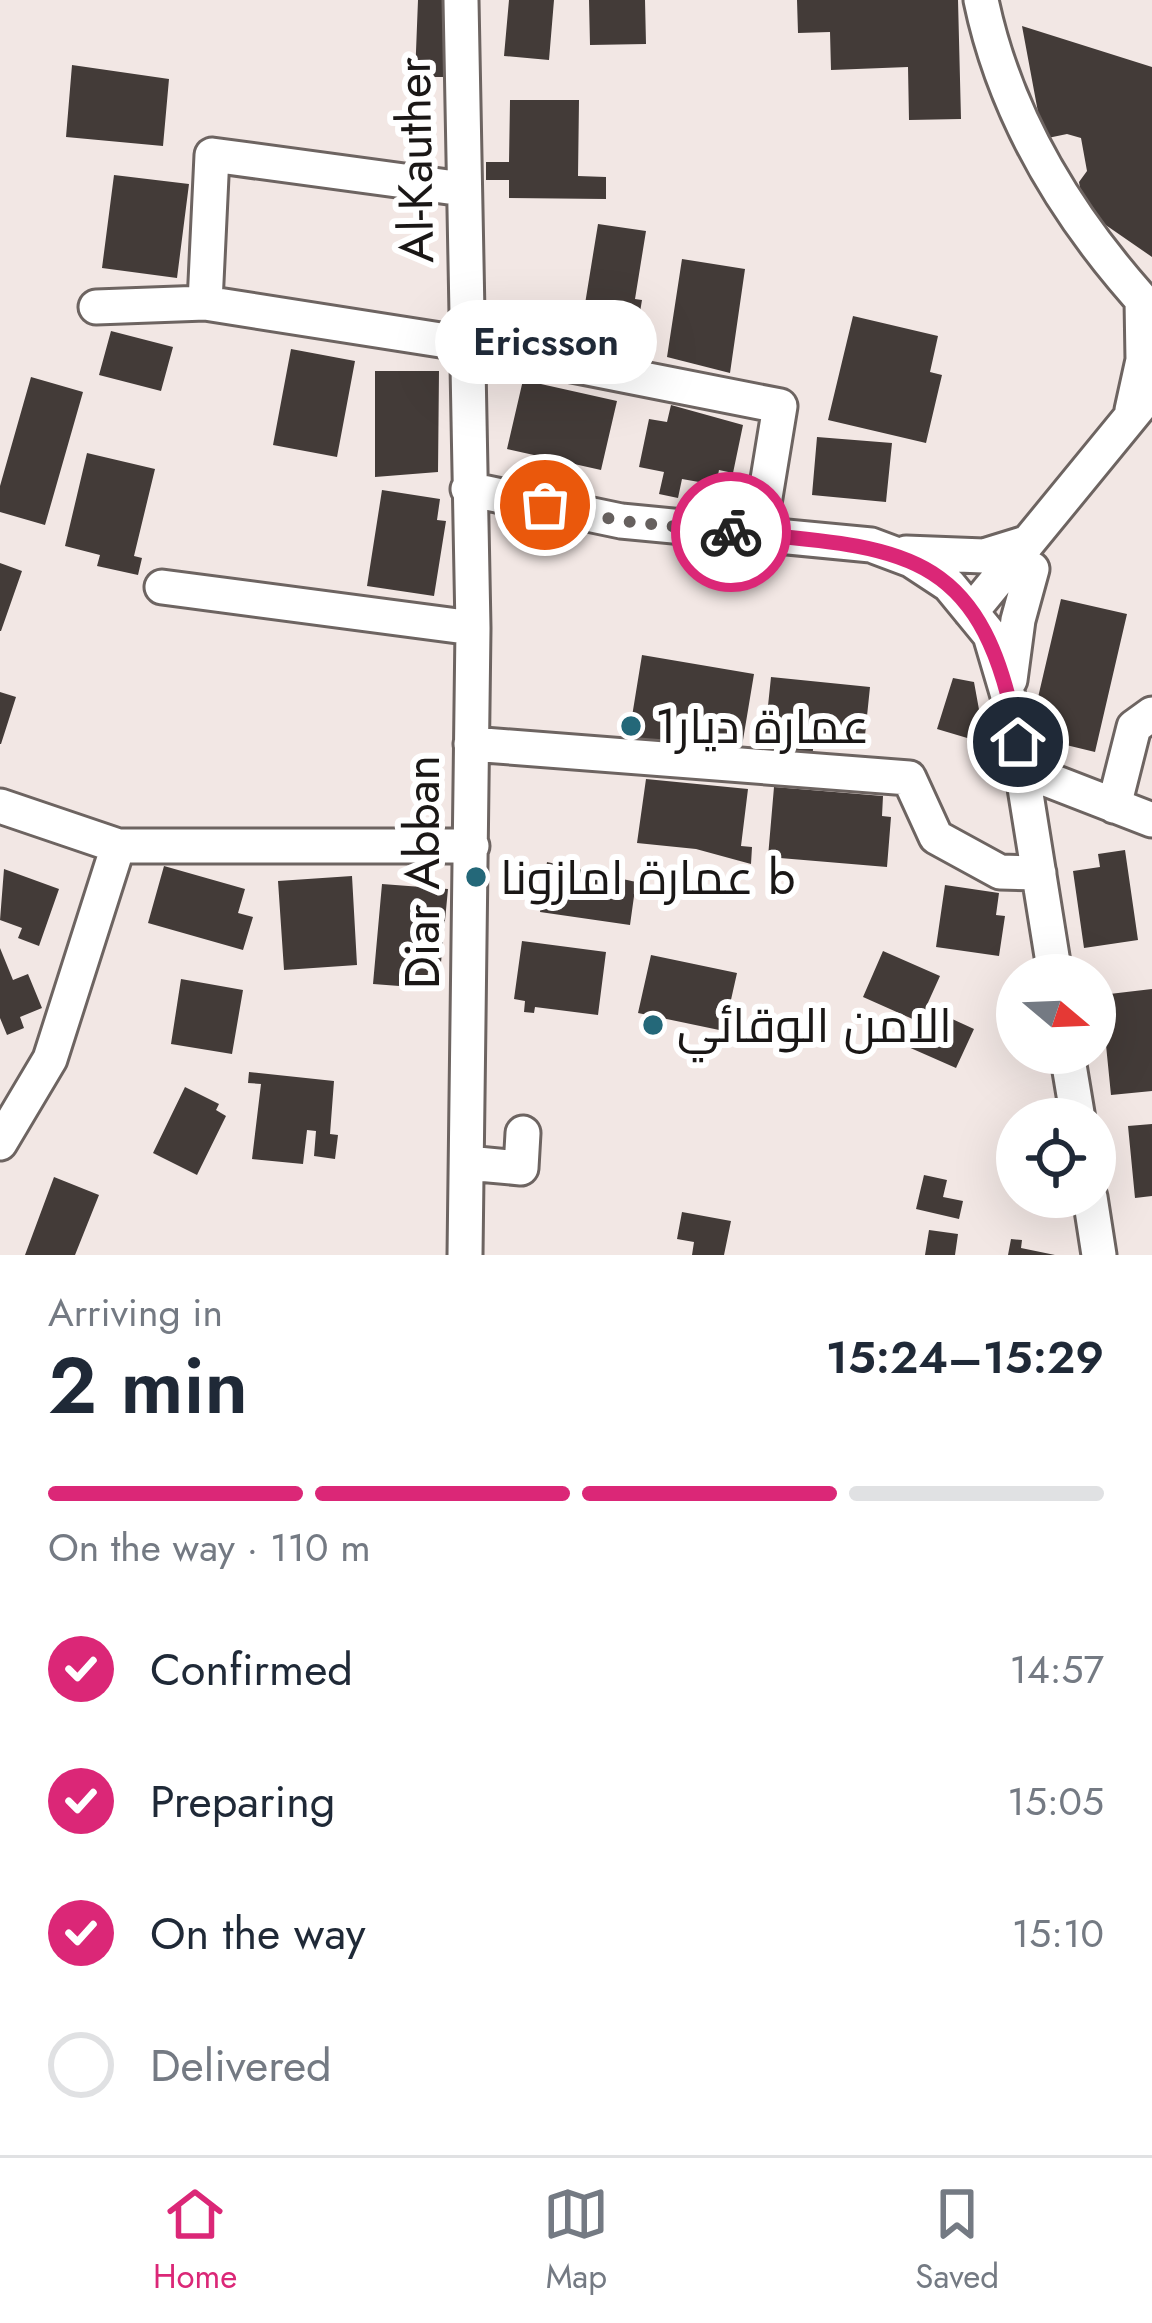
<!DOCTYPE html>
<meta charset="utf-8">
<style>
:root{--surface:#fff;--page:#f2f2f3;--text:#1f2937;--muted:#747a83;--line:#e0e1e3;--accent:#db2777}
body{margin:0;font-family:Jost,Cairo,sans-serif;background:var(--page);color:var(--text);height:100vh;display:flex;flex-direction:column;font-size:45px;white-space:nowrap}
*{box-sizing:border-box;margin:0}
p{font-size:39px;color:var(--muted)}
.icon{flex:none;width:66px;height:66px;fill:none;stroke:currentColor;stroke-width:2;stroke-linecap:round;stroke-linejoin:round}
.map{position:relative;height:1255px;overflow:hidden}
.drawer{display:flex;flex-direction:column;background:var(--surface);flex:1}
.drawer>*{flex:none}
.needle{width:78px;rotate:109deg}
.buttons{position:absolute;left:996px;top:954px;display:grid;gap:24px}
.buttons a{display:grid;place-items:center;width:120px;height:120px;border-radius:50%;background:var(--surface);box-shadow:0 12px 48px #0002;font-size:60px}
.pin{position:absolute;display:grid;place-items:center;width:102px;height:102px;color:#fff;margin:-51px;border:6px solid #fff;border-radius:50%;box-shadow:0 3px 12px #0007}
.courier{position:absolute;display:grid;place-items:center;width:120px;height:120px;margin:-60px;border:9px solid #db2777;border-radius:50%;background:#fff;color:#222;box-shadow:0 3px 15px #0007}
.bubble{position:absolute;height:84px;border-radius:42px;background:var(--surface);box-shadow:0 12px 48px #0002;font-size:39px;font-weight:600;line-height:84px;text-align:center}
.summary em{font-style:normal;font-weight:600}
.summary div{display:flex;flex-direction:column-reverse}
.summary{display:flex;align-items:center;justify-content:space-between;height:204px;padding:0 48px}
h1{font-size:78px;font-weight:600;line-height:90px}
.bar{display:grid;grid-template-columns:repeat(4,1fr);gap:18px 12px;align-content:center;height:144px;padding:0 48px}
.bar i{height:15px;border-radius:9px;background:var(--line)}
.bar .selected{background:var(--accent)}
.bar p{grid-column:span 4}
ol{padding:0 48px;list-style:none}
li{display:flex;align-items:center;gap:36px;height:132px}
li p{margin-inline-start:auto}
li .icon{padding:12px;border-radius:50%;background:var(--accent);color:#fff;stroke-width:4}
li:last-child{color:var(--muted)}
li i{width:66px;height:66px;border:6px solid var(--line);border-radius:50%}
.tab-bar{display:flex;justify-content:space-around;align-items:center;height:168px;border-top:3px solid var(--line);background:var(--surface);font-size:33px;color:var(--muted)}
.tab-bar a{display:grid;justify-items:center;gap:6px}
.tab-bar .selected{color:var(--accent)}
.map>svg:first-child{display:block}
</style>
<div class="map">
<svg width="1152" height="1255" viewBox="0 0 1152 1255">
<rect width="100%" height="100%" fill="#f2e7e4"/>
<!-- building -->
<path fill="#433b38" d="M418,0h28l-3,77h-28z
M509,0h45l-5,60 -45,-4z
M589,0h56l1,44 -56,1z
M797,0h161l3,119 -52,1 -1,-53 -77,3 -1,-38 -32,1z
M1022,26l130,41v190l-68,-47 -5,-28 8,-11 -6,-33 -14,-4 -24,5z
M72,65l97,14 -6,67 -97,-9z
M510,100h69l-1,76 28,1v22l-97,-1v-18h-23v-18h23z
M114,175l75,9 -12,94 -75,-10z
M598,224l48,7 -11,68 7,1 -7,42 19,3 -3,14 -73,-12z
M682,259l63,10 -15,104 -63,-16z
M853,316l85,20 -8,36 12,3 -16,68 -98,-23z
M111,331l62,16 -12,44 -62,-16z
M291,349l64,12 -18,96 -64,-12z
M375,371h64l-1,101 -63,5z
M31,377l52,15 -38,133 -45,-13v-26z
M523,380l94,21 -16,69 -94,-21z
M671,405l72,20 -10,48 -14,-3 -3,15 -34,-6 -4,19 -19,-4 5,-22 -25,-5 10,-48 18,3z
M817,437l75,6 -6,59 -74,-7z
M87,453l68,16 -21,87 8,2 -4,17 -41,-9 3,-11 -35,-9z
M382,490l58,9 -3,21 9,1 -12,75 -67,-10z
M0,563l22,8 -21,60h-1z
M1061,599l66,15 -32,138 -66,-16z
M642,655l112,19 -13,78 -36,-6 3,-12 -10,-2 -3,20 -67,-11z
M771,677l99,10 -6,58 -50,-5 -2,19 -49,-5z
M953,678l21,4 8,44 -8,14 -37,-11z
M0,692l16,5 -15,47h-1z
M646,779l102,10 -7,57 11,1 -1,17 -55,-15 -59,-6z
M774,787l109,9 -1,20 9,1 -4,50 -119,-10z
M1125,850l13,90 -54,8 -11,-77 27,-4 -2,-13z
M547,862l89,20 -6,43 -90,-13z
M164,866l81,23 -7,24 15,4 -10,33 -95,-27z
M4,869l55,20 -20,57 -21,-8 4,-10 -22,-8z
M352,876l5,89 -73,5 -6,-89z
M382,884l66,5 -8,84 -12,-1 -2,16 -53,-4z
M945,885l54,8 -3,22 9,1 -6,40 -63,-9z
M522,941l84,11 -8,63 -63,-8 -1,6 -10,-1 1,-11 -11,-2z
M0,948l13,32 15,-6 14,34 -22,9 4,11 -17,7 -7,-17z
M883,951l57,25 -14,31 48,22 -18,39 -50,-22 11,-25 -54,-24z
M651,955l86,18 -13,58 -86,-18z
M181,979l62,11 -11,64 -61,-10z
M1152,989v102l-41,4 -10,-100z
M249,1072l85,9 -4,53 8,1 -3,24 -21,-3 2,-25 -9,-1 -4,34 -51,-5 9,-75 -13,-1z
M185,1087l34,17 -3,6 10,6 -29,59 -44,-22z
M1152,1124v72l-17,2 -7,-72z
M924,1175l23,5 -4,17 20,4 -4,18 -43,-10z
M54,1177l45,18 -24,60h-50z
M682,1212l49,9 -7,34h-32l2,-13 -17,-3z
M929,1230l29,4 -3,21h-30z
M1011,1239l11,1 -1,8 34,7h-47z"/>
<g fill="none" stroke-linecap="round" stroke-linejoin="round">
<defs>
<path id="minor" d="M461,0l12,628 -8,627
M981,0c25,120 89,222 171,311
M205,303l7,-148 251,34
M96,307l109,-4 261,41 314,62 -21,128
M1132,410l11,-50 -1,-60
M468,489l153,32 250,24 40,15 38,25 41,50 23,78 42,262
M906,553l78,3 42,-13
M162,587l311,41
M971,612l181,-221
M1010,680l8,-60 14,-51
M471,744l438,34 27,59 64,35 39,1
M1023,770l129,50
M0,806l118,40h354
M1114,806l20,-79 18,-13
M1067,1053l11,66
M0,1143l50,-84 68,-213
M467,1163l54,5 2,-35
M1090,1197l9,58"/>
</defs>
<!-- minor casing -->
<use href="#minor" stroke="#6d6461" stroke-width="39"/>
<!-- minor -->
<use href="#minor" stroke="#fff" stroke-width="33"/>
</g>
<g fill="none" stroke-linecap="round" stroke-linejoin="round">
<!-- done -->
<path stroke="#66605e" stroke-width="12" stroke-dasharray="0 21.6" d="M545,505l76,16 110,11"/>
<!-- route -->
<path stroke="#db2777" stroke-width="15" d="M731,532c173,16 252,14 287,210"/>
</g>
<!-- markers -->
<g fill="#246879" stroke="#fff" stroke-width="4.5">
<circle cx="631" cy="726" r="12"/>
<circle cx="476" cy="877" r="12"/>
<circle cx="653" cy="1025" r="12"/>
</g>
<g text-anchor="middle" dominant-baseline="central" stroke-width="12" stroke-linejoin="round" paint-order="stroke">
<!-- street labels -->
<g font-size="48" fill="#1a1716" stroke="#fff">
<text transform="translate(415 160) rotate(-91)">Al-Kauther</text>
<text transform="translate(422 872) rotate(-90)">Diar Abban</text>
</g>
<!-- poi labels -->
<g font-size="48" fill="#1a1716" stroke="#fff" text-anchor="start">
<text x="655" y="726">عمارة ديار1</text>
<text x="500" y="877">عمارة امازونا b</text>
<text x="677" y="1025">الامن الوقائي</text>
</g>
</g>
</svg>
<div class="buttons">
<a><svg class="needle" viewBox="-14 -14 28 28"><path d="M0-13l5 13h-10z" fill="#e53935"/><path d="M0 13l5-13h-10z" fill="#747a83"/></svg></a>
<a><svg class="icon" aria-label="locate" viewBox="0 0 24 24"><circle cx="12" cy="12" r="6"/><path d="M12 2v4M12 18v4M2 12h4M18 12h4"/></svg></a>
</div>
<div class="pin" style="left:545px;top:505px;background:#ea580c"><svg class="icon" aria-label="bag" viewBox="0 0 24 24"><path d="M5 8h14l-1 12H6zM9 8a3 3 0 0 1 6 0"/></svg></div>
<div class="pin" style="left:1018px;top:742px;background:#1f2937"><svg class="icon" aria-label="home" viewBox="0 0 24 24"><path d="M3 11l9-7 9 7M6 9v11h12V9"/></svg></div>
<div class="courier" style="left:731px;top:532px"><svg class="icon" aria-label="bike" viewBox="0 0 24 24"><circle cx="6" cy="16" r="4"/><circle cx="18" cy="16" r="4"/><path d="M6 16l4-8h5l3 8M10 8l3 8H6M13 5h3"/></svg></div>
<div class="bubble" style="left:435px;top:300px;width:222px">Ericsson</div>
</div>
<section class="drawer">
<div class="summary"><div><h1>2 min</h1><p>Arriving in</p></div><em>15:24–15:29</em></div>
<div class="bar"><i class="selected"></i><i class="selected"></i><i class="selected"></i><i></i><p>On the way · 110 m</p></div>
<ol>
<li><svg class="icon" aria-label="check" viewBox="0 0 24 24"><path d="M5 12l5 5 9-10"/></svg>Confirmed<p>14:57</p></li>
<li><svg class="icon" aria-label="check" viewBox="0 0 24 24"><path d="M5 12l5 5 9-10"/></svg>Preparing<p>15:05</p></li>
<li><svg class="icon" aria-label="check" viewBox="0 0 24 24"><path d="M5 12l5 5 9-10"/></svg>On the way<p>15:10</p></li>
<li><i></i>Delivered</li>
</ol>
</section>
<nav class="tab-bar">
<a class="selected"><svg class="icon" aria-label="home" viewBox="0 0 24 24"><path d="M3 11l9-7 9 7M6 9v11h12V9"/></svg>Home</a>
<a><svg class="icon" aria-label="map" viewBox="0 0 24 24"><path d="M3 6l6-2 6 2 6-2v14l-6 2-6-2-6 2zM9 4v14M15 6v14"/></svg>Map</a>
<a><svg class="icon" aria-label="saved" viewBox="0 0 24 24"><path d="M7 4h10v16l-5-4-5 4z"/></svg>Saved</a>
</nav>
